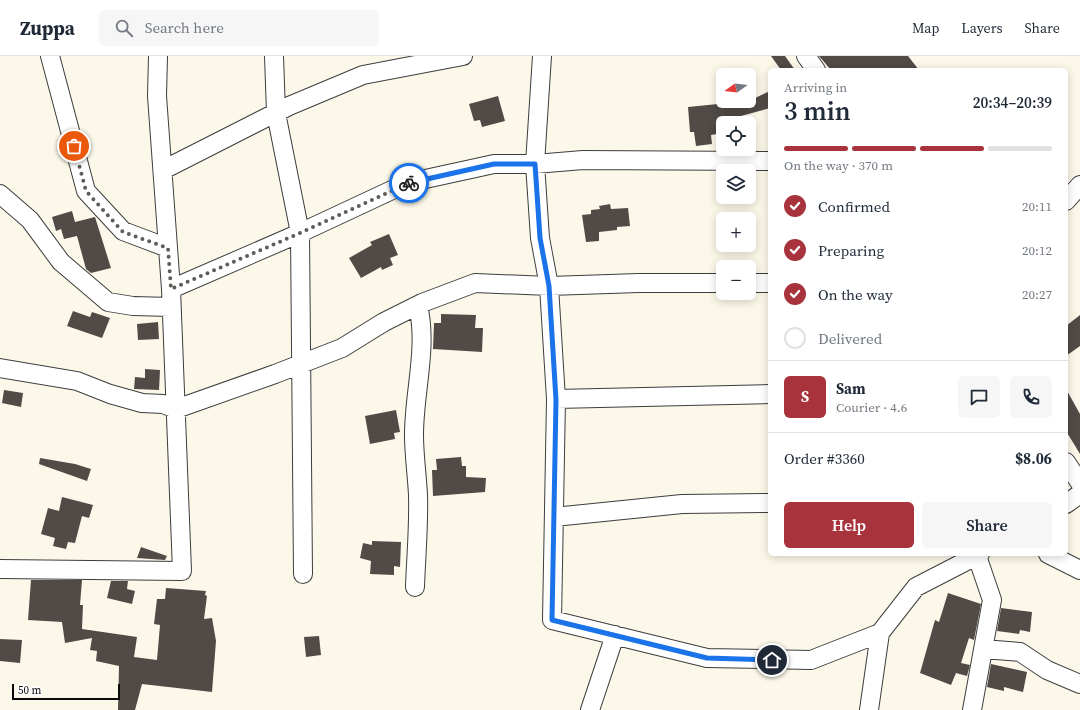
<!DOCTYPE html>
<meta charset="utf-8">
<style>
:root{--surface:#fff;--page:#f6f6f7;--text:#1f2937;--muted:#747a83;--line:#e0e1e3;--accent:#a8333d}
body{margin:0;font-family:"Source Serif 4",serif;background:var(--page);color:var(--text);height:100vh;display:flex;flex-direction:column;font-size:15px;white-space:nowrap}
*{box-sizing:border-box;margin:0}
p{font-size:13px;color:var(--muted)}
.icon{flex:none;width:22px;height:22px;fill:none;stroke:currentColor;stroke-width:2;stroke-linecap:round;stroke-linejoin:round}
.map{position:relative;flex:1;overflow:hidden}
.panel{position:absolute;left:768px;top:12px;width:300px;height:488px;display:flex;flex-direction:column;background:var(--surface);border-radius:6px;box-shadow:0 2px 10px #0003}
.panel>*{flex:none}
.needle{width:26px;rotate:256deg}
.buttons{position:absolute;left:716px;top:12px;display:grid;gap:8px}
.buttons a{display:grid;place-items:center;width:40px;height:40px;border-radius:6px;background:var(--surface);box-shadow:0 2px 10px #0003;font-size:20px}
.scale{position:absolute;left:12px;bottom:10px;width:108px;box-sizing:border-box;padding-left:4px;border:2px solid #0a0a0a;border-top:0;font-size:11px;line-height:14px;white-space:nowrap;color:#0a0a0a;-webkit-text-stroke:3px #fff;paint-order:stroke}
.pin{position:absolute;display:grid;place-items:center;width:34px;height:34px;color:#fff;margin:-17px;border:2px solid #fff;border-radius:50%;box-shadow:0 1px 4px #0007}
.courier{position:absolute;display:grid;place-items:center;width:40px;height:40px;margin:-20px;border:3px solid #1a73e8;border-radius:50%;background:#fff;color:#222;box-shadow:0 1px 5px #0007}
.overview em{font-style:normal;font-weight:600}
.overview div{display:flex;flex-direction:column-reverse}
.overview{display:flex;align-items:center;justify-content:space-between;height:68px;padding:0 16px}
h1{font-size:26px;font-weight:600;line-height:30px}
.bar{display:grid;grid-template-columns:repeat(4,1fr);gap:6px 4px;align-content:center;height:48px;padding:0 16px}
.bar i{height:5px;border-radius:3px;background:var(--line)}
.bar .selected{background:var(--accent)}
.bar p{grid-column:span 4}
.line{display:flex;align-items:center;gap:10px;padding:0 16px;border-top:1px solid var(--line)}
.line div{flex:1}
.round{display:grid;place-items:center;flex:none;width:42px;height:42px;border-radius:6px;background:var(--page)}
ol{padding:0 16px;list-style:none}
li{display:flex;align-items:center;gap:12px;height:44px}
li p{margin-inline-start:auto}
li .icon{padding:4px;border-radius:50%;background:var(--accent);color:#fff;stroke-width:4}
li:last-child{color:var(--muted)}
li i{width:22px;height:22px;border:2px solid var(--line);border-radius:50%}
.cta{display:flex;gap:8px;margin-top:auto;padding:8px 16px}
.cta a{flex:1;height:46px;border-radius:6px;background:var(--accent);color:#fff;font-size:16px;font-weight:600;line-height:46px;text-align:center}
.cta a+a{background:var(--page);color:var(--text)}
header{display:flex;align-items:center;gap:24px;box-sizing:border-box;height:56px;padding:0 20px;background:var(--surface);border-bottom:1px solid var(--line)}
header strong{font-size:19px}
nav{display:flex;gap:22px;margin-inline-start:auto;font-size:14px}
.search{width:280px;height:36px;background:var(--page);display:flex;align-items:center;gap:10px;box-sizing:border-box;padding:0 14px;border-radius:6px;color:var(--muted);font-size:15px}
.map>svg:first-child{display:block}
</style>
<header>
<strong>Zuppa</strong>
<div class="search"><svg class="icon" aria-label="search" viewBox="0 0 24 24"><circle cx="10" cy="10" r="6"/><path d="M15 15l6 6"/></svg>Search here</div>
<nav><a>Map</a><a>Layers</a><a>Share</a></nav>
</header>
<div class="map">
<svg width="1080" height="654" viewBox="0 0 1080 654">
<rect width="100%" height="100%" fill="#fcf8e9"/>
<!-- building -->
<path fill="#514b47" d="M771,0h14l10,14h-14z
M819,0h89l11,14h-88z
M770,35v17l-29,8 2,7h-20v10l-12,2 1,9 -16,2 -2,-14h-4l-2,-25 40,-4 1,2 20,-4z
M498,40l7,25 -23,6 -2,-7 -6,1 -5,-17z
M610,148l1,5 17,-1 2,18 -13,1v3l-18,2v9l-13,1 -4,-27 9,-1v-4l9,-1 -1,-3z
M72,155l3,11 20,-5 16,51 -20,5 -5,-4 -9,-33 -13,3 -3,-10 -5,2 -4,-14z
M389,178l9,21 -8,3 3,7 -11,5 -1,-3 -20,11 -12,-20 23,-13 -2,-3z
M73,255l17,6 2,-5 18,6 -8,20 -35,-12z
M441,258l35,1 -1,13h8l-1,24 -49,-3 1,-26h7z
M1080,259v31l-14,10v-30z
M158,266l1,17 -21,1 -1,-16z
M145,313l15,1 -1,20 -25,-1 1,-12 10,1z
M1066,333l14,25v40l-14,-23z
M4,334l19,3 -2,14 -19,-4z
M396,354l4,22 -6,1 1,6 -25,5 -5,-28z
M461,401l1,9h4v11l20,1 -1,14 -52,4 -1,-26h5l-1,-11z
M40,402l35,6 16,5 -4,12 -48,-17z
M62,441l31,8 -4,13 -7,-2 -7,27 -7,-1 -2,7 -13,-3 2,-8 -14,-4 7,-26 11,3z
M372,485l29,1 -1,25 -6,-1v9l-24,-1 1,-13 -11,-3 3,-15 9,2z
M141,491l26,9 -2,4 -28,-2z
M31,524h51l-2,25h3l-1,24 55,8 -3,20 23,3 3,-35 -6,-1 3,-25h8l1,-11 40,3 -1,4 2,1 -3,23 8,-1 4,23 -4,51 -70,-8 -7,26h-17l1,-44 -23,-5 1,-10 -7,-1 2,-12 -27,5 -3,-21 -34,-2z
M111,525h17l-1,8 8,2 -3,13 -25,-6z
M948,537l33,11 -7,36 -5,-2 -8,25 9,2 -3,11 -11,-3 -5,12 -31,-12 15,-53 4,2z
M1001,552l31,4 -2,20 -10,-2 -1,4 -22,-3z
M319,580l2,19 -15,2 -2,-20z
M0,583l22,1 -2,23 -20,-2z
M991,608l36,8 -4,20 -19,-5v4l-17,-4z"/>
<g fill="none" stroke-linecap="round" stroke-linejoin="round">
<defs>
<path id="minor" d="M50,0l36,135 37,40 45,17
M158,0l-1,40 14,193
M274,0l2,57 24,120 3,341
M542,0l-7,108 5,74 9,48 7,113 -4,221 155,38 104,2 69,-27 -11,77
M806,0l10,14
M163,114l126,-64 74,-31 100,-19
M0,138l30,26 31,42 47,40 25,4 38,1
M1066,145l14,-16
M749,227h21
M0,312l77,13 33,13 32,9 21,1 13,5 99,-35 67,-26 42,-26 38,-19 53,-20 74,3 90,-3h84
M556,343l214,-5
M1066,406l14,21
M1066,448l14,-10
M554,461l128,-13 88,-1
M1048,498l32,16
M0,513l182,2 -11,-282 129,-56 107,-50 87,-19h41l48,-4 187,1
M415,531c1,-30 4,-61 3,-92 -1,-20 -4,-40 -4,-60 0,-44 14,-87 4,-130
M880,577l36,-46 64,-33
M983,593l37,3 27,18 33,14
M590,654l25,-75
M972,654l20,-110 -15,-44"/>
</defs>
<!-- minor casing -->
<use href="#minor" stroke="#3d3d3d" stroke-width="20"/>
<!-- minor -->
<use href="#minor" stroke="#fff" stroke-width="18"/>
</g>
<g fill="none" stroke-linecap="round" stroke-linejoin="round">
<!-- done -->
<path stroke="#5f5d58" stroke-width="4" stroke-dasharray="0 7.2" d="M74,90l12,45 9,10 28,31 45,16 3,41 129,-56 109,-50"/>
<!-- route -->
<path stroke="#1a73e8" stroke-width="5" d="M409,127l85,-19h41l5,74 9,48 7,114 -4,220 155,38 65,2"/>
</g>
</svg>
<div class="buttons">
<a><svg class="needle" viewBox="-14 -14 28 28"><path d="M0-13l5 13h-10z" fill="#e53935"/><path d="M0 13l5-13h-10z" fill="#747a83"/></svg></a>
<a><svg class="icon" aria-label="locate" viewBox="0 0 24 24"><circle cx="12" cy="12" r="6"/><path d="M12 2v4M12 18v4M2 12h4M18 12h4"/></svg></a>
<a><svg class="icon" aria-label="layers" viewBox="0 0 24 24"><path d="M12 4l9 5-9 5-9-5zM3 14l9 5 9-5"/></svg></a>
<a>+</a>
<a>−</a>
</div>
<div class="scale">50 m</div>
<div class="pin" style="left:74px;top:90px;background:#ea580c"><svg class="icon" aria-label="bag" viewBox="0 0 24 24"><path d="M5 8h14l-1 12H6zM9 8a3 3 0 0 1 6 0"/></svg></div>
<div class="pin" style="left:772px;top:604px;background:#1f2937"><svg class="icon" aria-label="home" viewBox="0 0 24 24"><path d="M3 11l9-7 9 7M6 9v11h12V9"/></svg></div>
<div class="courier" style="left:409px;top:127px"><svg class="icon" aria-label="bike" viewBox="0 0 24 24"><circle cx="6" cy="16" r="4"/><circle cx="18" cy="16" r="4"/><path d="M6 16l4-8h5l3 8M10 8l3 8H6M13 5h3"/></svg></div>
<section class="panel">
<div class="overview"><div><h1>3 min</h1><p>Arriving in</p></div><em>20:34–20:39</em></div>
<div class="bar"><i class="selected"></i><i class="selected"></i><i class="selected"></i><i></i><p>On the way · 370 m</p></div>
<ol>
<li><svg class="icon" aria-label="check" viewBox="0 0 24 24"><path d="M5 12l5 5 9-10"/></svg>Confirmed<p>20:11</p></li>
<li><svg class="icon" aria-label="check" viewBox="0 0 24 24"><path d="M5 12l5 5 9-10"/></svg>Preparing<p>20:12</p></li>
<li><svg class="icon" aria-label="check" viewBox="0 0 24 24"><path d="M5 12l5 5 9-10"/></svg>On the way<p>20:27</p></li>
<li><i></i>Delivered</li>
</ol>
<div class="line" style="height:72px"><b class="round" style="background:var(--accent);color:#fff">S</b><div><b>Sam</b><p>Courier · 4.6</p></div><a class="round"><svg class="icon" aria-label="chat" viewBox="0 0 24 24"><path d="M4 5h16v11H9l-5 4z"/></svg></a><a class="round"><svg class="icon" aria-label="phone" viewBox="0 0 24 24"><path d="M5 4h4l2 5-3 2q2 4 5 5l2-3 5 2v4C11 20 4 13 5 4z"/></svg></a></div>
<div class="line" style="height:52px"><div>Order #3360</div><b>$8.06</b></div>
<div class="cta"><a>Help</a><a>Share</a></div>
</section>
</div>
